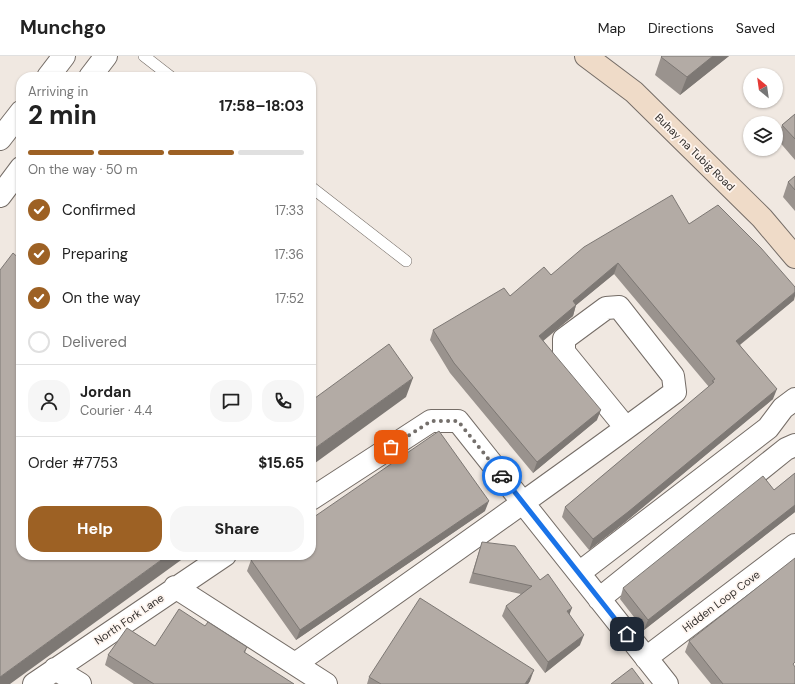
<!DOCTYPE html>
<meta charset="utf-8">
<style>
:root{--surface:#fff;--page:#f6f6f6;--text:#222;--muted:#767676;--line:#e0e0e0;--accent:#9d6124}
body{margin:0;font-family:"DM Sans",sans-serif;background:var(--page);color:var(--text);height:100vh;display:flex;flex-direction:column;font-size:15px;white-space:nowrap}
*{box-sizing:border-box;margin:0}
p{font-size:13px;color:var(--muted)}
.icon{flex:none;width:22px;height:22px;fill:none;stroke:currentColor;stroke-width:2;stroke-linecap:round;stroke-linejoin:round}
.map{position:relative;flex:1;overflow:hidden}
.drawer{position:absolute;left:16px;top:16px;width:300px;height:488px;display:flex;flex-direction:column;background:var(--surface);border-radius:16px;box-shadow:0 1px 3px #0004}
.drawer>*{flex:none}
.needle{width:26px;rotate:331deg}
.buttons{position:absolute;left:743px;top:12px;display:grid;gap:8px}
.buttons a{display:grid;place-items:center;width:40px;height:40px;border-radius:50%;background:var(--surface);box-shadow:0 1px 3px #0004;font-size:20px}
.pin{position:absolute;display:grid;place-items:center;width:34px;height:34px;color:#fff;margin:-17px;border-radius:8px;box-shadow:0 2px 6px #0006}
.courier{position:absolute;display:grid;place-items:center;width:40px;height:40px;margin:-20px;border:3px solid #1a73e8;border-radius:50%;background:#fff;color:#222;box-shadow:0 1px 5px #0007}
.headline em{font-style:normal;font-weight:700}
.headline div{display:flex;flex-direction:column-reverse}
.headline{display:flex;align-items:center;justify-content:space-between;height:68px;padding:0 12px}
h1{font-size:26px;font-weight:700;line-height:30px}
.bar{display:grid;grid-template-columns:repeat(4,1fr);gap:6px 4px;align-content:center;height:48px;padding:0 12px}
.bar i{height:5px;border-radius:3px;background:var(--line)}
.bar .current{background:var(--accent)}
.bar p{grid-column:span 4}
.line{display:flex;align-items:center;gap:10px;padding:0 12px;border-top:1px solid var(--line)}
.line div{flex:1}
.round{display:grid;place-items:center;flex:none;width:42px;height:42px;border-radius:16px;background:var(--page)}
ol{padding:0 12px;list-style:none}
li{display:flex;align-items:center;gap:12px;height:44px}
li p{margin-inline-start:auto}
li .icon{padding:4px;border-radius:50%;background:var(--accent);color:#fff;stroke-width:4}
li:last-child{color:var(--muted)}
li i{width:22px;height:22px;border:2px solid var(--line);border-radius:50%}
.primary-button{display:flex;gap:8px;margin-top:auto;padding:8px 12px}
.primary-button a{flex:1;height:46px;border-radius:16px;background:var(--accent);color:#fff;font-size:16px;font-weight:700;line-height:46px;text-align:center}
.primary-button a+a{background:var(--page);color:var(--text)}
header{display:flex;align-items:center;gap:24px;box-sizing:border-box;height:56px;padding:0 20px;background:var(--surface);border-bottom:1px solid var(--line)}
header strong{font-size:19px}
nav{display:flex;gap:22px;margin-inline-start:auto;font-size:14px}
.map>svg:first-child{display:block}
</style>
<header>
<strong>Munchgo</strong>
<nav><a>Map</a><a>Directions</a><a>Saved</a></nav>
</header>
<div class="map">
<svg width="795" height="628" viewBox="0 0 795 628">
<rect width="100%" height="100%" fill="#f0e8e1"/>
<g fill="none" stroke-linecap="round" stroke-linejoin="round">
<defs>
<path id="service" d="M144,0l27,21
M311,131l95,74"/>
<path id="minor" d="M311,443l120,-78h27l209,263
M579,517l189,-145 15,-20 12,-9
M175,531l151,97
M599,543l187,-150 9,-4
M646,602l149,-113
M295,608c128,-90 255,-179 380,-272l-2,-16 -54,-69 -13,1 -42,31v13l62,76
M55,613l25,15
M34,628l191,-129"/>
<path id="tertiary" d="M48,21l16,-21
M90,21l16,-21
M0,83l21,-27
M0,140l21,-28"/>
<path id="secondary" d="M586,0l48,36 128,126 33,39"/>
</defs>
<!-- service casing -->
<use href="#service" stroke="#756d67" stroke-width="12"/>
<!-- minor casing -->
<use href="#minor" stroke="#756d67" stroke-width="24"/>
<!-- tertiary casing -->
<use href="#tertiary" stroke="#756d67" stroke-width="24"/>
<!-- secondary casing -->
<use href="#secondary" stroke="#756d67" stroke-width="24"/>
<!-- service -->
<use href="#service" stroke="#fff" stroke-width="11"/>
<!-- minor -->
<use href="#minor" stroke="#fff" stroke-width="22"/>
<!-- tertiary -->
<use href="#tertiary" stroke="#fff" stroke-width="22"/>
<!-- secondary -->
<use href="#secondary" stroke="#efdbc8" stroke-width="22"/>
</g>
<!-- wall -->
<path fill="#9a938e" d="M729,0l-49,39 -25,-20 6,-18z
M795,58v46l-18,-21 5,-14z
M795,120v35l-12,-14 5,-15z
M689,168l105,76 -54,45 33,54 -149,124 -35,27 -27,-33 3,-10 144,-120 -95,-113 -38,31 -3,11 -30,24 54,80 -64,53 -83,-100 -20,-33 3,-10 77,-34 41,-21z
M795,417v39l-151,118 -24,-31 3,-11 151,-98z
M485,455l-189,129 -49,-69 4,-11z
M482,486l58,38 29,35 11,30 -35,28 -43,-57 4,-10 15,-12 -52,-11z
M205,570l42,21 -2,6 49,31h-160l-29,-19 3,-10 47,-9z
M689,585l106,43h-84l-26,-32z
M369,621l161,4 -2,3h-161z"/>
<!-- shaded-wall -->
<path fill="#7d7874" d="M713,0h16l-49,39 7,-18z
M618,207l-4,11 -45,37 4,-10z
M795,236v4l-1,4 -62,51 4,-10z
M576,249l-3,11 -37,31 3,-11z
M413,322l-7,19 -95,69v-15z
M777,333l-4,10 -149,124 -35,27 4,-11z
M601,354l-4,10 -64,53 4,-11z
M489,445l-4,10 -189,129 4,-10z
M795,449v7l-151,118 4,-10z
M168,499h20l-178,129h-10v-7z
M572,552l-4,10 -1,-7z
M584,579l-4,10 -35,28 3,-11z
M534,614l-4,11 -2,3h-3z"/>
<!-- building -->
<path fill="#b3aba5" stroke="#7d7874" d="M662,0h51l-26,21 -26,-20z
M795,58v25l-13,-14z
M795,120v14l-7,-8z
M672,139l17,29 29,-19 43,43 34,39v5l-59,49 41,48 -149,123 -35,27 -28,-32 149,-125 -2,-1 3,-2 -97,-116 -45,38 3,4 -37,31 62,74 -64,52 -83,-99 -21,-33 71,-42 6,8 34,-29 7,8 33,-28z
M13,197l8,7v295h147l-168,122v-407z
M389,288l24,34 -102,73v-50z
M439,375l50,70 -189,129 -49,-70 8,-5h52v-36z
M795,417v32l-147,115 -25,-32 140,-112 11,14z
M482,486l33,4 25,34 8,-6 24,34 -5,3 17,24 -36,27 -42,-56 26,-20 -59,-13z
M795,502v104l-2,2 2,3v17h-72l-34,-43z
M420,542l114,72 -9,14h-144l-12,-7z
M179,553l26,17 3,-4 39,25 -3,5 50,32h-140l-46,-29 19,-27 28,18z
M632,612l12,16h-33z"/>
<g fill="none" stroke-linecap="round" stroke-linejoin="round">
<!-- done -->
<path stroke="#746f6b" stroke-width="4" stroke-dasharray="0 7.2" d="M391,391l40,-26h27l44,55"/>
<!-- route -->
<path stroke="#1a73e8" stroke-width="5" d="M502,420l125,158"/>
</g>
<g text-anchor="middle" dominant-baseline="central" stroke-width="3.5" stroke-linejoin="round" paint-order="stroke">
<!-- street labels -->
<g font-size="11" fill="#312e2c" stroke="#fef5ef">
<text transform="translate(695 96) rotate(44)">Buhay na Tubig Road</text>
<text transform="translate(721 545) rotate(-37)">Hidden Loop Cove</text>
<text transform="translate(129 563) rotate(-34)">North Fork Lane</text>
</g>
</g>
</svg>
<div class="buttons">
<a><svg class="needle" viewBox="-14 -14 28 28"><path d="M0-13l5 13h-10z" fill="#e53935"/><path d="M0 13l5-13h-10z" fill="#767676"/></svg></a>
<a><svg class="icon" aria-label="layers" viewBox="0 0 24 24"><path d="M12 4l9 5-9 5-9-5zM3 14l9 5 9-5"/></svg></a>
</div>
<div class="pin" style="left:391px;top:391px;background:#ea580c"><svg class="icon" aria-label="bag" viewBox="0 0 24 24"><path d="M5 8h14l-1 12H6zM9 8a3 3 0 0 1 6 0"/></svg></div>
<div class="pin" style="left:627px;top:578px;background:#1f2937"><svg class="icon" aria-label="home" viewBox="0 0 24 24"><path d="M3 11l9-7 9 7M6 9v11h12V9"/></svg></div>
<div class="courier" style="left:502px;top:420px"><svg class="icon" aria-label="car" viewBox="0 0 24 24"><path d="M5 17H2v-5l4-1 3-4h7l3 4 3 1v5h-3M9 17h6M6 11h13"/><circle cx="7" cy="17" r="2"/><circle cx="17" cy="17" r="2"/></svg></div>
<section class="drawer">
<div class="headline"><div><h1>2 min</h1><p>Arriving in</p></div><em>17:58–18:03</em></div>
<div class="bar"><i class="current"></i><i class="current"></i><i class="current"></i><i></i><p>On the way · 50 m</p></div>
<ol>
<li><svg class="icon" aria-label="check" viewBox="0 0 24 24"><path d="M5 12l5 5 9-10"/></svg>Confirmed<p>17:33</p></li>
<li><svg class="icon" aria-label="check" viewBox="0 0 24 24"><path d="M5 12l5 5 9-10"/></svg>Preparing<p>17:36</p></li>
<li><svg class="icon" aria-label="check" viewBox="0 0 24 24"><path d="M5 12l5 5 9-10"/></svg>On the way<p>17:52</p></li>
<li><i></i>Delivered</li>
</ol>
<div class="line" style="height:72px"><a class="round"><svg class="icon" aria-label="person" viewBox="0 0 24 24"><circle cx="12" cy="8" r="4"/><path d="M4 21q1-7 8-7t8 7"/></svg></a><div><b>Jordan</b><p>Courier · 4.4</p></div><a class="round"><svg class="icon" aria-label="chat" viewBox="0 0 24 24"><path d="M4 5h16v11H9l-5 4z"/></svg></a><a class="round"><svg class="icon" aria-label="phone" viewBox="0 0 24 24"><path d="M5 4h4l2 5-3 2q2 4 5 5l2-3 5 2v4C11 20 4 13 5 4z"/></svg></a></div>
<div class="line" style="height:52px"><div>Order #7753</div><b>$15.65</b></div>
<div class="primary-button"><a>Help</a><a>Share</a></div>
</section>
</div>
